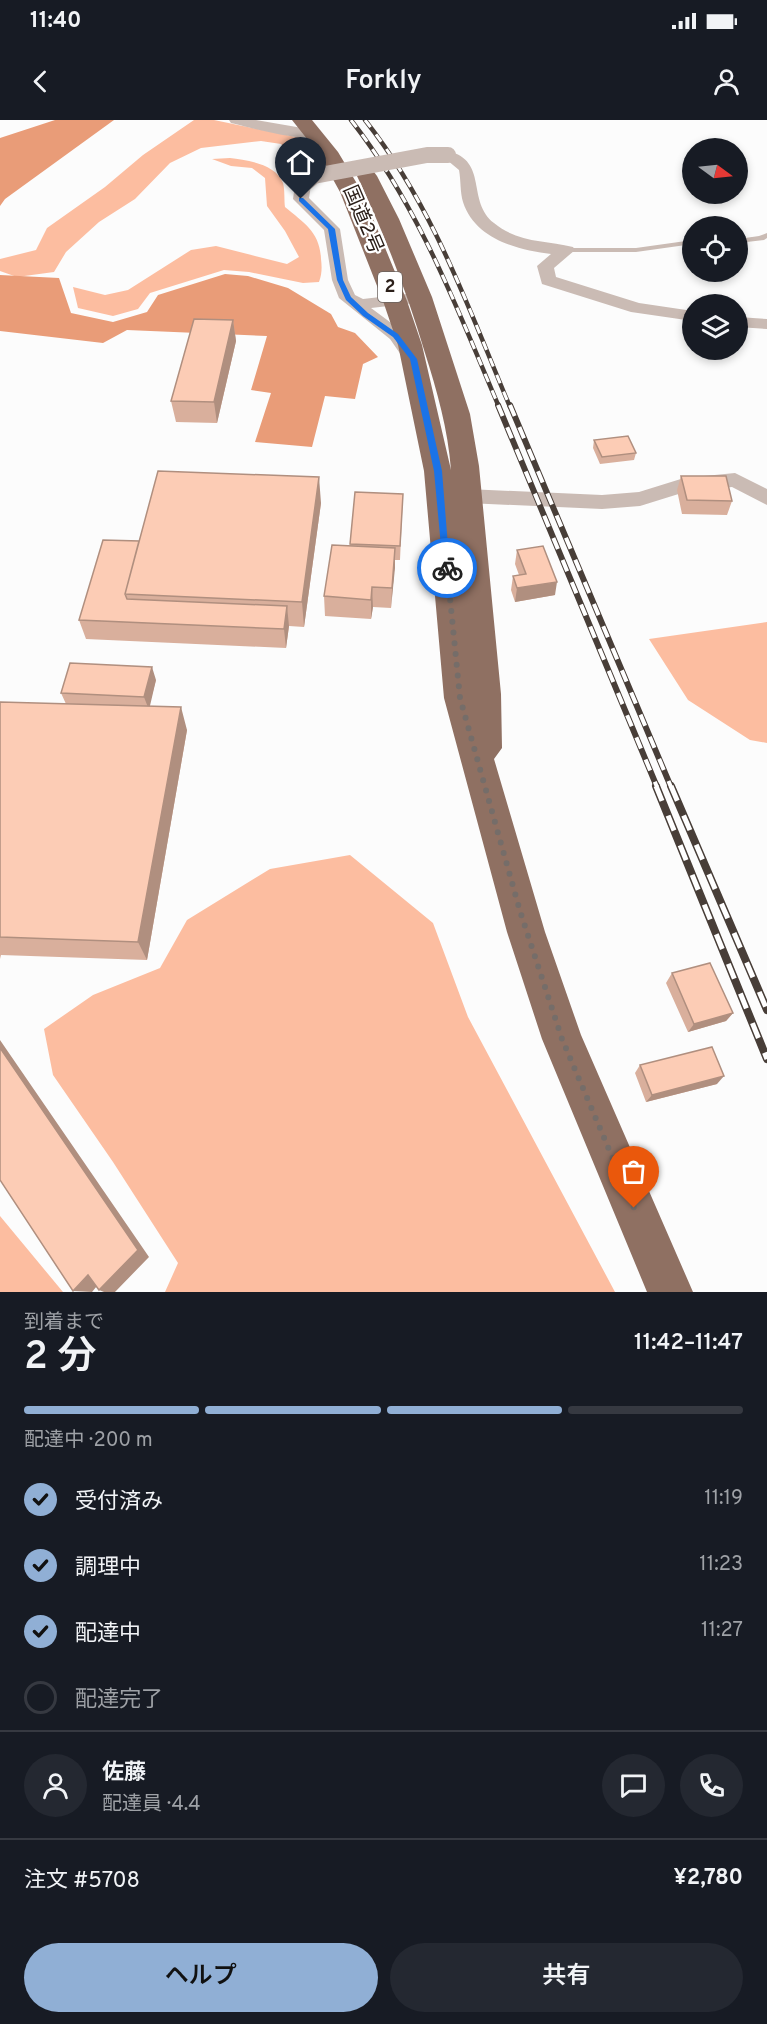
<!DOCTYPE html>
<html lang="ja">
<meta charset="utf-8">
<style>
:root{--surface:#171b24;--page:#242831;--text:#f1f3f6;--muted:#9ea1a6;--line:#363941;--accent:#90afd5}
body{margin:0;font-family:Overpass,"Noto Sans JP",sans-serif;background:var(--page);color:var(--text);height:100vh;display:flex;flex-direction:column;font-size:22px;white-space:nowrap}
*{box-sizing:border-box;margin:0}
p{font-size:20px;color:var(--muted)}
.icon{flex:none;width:33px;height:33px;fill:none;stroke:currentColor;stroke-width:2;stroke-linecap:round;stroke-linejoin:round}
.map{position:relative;height:1172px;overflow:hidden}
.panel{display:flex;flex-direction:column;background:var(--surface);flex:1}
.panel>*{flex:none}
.needle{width:39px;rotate:105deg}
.fabs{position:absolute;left:682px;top:18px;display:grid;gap:12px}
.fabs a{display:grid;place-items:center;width:66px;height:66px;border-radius:50%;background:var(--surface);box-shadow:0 3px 9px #0003;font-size:30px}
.pin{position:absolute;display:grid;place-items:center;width:51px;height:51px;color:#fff;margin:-62px -26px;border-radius:50% 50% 50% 0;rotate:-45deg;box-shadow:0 0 6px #0007}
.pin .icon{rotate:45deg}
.courier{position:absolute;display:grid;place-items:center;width:60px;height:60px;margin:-30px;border:4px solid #1a73e8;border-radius:50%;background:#fff;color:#222;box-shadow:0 2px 8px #0007}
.overview em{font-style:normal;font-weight:600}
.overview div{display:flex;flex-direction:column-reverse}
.overview{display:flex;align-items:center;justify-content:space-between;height:102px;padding:0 24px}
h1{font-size:39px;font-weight:600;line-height:45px}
.bar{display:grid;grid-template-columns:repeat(4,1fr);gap:9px 6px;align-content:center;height:72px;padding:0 24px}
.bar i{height:8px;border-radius:4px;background:var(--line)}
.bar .active{background:var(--accent)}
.bar p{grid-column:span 4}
.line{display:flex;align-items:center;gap:15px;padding:0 24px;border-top:2px solid var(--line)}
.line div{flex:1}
.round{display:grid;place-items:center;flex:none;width:63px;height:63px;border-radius:32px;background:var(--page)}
ol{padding:0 24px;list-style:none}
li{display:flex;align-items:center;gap:18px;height:66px}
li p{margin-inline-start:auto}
li .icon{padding:6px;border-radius:50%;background:var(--accent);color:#111;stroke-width:4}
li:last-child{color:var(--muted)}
li i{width:33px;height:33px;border:3px solid var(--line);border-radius:50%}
.cta{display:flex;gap:12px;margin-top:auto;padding:12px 24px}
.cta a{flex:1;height:69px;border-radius:36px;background:var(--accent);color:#111;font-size:24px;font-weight:600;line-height:69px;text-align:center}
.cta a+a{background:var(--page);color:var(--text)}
.status{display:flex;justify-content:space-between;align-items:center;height:42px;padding:0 30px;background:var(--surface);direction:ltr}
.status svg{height:16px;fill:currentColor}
header{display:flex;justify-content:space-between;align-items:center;height:78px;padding:0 24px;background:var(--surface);font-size:27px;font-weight:600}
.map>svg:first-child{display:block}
</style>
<div class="status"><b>11:40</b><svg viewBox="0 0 49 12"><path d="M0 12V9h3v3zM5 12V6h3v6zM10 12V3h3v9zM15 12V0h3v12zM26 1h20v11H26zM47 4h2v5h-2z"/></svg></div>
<header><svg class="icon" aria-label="back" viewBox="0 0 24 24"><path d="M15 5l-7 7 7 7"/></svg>Forkly<svg class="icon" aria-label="person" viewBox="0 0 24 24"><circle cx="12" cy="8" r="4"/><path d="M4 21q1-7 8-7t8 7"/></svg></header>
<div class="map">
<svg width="767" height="1172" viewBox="0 0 767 1172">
<rect width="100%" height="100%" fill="#fcfcfc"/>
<!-- forest -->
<path fill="#fcbda0" d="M194,0h20l87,18 18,26 -16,3 -22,-23 -20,-3 -60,7 -31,15 -35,36 -36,23 -33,30 -12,20 -37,5 -17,-6v-12l36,-9 11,-22 58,-41 38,-32z
M230,38c17,2 46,6 53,25 2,7 1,17 2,24 19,16 35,25 36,52 1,8 1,15 -2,23l-16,1 -54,-11 -25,-2 -74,23 -12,16 -25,7 -35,-8 -5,-21 32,8 23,-5 63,-40 25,-4 71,18 12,-7 -14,-26 -18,-25 -2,-28 -13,-10 -21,-2 -19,-7z
M767,502v121l-17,-3 -62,-40 -39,-61z
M350,735l83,68 35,94 147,275h-450l13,-29 -65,-101 -60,-87 -9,-46 49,-34 67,-27 27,-48 83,-51z
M0,1096l63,76h-63z"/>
<!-- water -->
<path fill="#e99c78" d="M55,0h59l-109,79 -5,7v-68z
M225,154l23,2 40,12 43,26 7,13 17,6 23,24 -15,7 -8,35 -30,-3 -13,51 -57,-5 16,-49 -20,-3 16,-54 -140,-6 -24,13 -103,-12v-56l59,3 12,35 42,9 34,-10 11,-17z"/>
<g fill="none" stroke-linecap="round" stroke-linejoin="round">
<!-- lane -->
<path fill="#cabbb4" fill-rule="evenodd" d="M767,113v5l-3,2 -26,3v-4l21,-3z
M693,120v4l-57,8h-69l-4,-2 4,-2h69z"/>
<!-- street -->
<path fill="#cabbb4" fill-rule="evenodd" d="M229,0h27l58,10 7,4c-11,11 -73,-7 -90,-11z
M448,31c41,10 18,50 46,72 24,20 51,17 79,24l2,3 -21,18 2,9 83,26 54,8v10l-62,-9 -89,-28 -5,-18 14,-12c-34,-4 -76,-15 -88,-52 -3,-10 -2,-21 -4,-32l-18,-15z
M303,60l8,5 -2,13 31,31 8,51 7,15 8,4 52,-6 6,1 3,4 -3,4 -6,1 -44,5 31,23 21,30 -3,4h-12l-18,-26 -51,-41 -7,-18 -8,-50 -31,-31 2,-14z
M738,197l29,2v10l-29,-2z
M735,353l32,16v16l-35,-18 -47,5 -45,14 -38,3 -135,-6 -7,-2 -3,-5 3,-5 7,-2 135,6 37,-3 45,-14z"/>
<!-- highway -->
<path fill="#8f7062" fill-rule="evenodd" d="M292,0h20l26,32 24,40 45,109 15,44 29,125c-3,-41 -14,-79 -26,-117 -18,-61 -41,-120 -68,-177l3,-4 7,-2 7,2 3,4 22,43 33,78 38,117 9,52 22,228 1,54 -8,11 51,173 36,103 112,257h-46l-105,-253 -35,-107 -63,-234 -20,-227 -26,-126 -15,-44 -43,-109 -21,-38z"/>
<defs>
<path id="rail-far2" d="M351,0c68,87 105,186 148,287
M365,0c68,86 103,187 145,287"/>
<path id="rail-far1" d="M498,285l159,382
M510,285l161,382"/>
<path id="rail" d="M656,666l111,273
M671,666l96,224"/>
</defs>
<!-- rail-far2 casing -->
<use href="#rail-far2" stroke="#483e38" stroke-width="4.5"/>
<!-- rail-far1 casing -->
<use href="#rail-far1" stroke="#483e38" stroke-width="6"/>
<!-- rail casing -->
<use href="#rail" stroke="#483e38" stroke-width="8"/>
<!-- rail-far2 -->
<use href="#rail-far2" stroke="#fff" stroke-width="3" stroke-dasharray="9" stroke-linecap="butt"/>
<!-- rail-far1 -->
<use href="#rail-far1" stroke="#fff" stroke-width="4" stroke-dasharray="12" stroke-linecap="butt"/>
<!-- rail -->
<use href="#rail" stroke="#fff" stroke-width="5" stroke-dasharray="16" stroke-linecap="butt"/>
<!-- street-bridge -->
<path stroke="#cabbb4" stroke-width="16" d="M303,65l11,-9 113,-21h21"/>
</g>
<!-- wall -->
<path fill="#d9af9c" d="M233,200l3,21 -19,82 -41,-1 -5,-21z
M594,320l42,13 -2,7 -34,4 -7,-16z
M681,356l51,25 -5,14 -45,-1 -5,-24z
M355,372l48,2 -3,66h-5l-4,48 -18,-1 -2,12 -46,-3 -1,-20 26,-50z
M321,383l-17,124 -15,-1 -3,22 -200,-9 -7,-19 60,-79z
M517,430l38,45 -40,7 -4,-12 2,-14 6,-1 -4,-11z
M156,560l-7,26 38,24 -40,230 -146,-5 -1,4v-257l66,2 -5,-11z
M672,853l61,40 -7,8 -38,11 -22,-49z
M640,945l77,19 -71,18 -11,-29z"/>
<!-- shaded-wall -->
<path fill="#b08f7f" d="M233,200l3,21 -19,82 -3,-21z
M319,357l2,26 -17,124 -2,-25z
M395,428v20l-4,40 1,-20z
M557,462l-2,13 -40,7 2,-14z
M372,467l1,20 -2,12v-19z
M287,486l2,20 -3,22 -2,-19z
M152,547l4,13 -7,30 -5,-13z
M181,587l6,23 -40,230 -9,-18z
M733,893l-7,8 -38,11 6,-8z
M0,920l149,217 -34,35h-11l-5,-2 -99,-242z
M724,956l-7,8 -71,18 6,-7z
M88,1155l13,6 -9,11 -19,-1z"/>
<!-- building -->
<path fill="#fcccb5" stroke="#b08f7f" stroke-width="1.5" d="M194,199l39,1 -19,82 -43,-1z
M628,316l8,17 -34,4 -8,-17z
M158,351l161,6 -17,125 -177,-8z
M681,356h45l6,25 -45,-1z
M355,372l48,2 -3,52 -50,-2z
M103,420l36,1 -14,53 2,5 160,7 -3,23 -205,-9z
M332,425l63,3 -3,40 -20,-1 -1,13 -47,-4z
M543,426l14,36 -40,6 -4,-12 13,-2 -9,-24z
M70,543l82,4 -8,30 -83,-4z
M0,582l181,5 -43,235 -138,-5z
M710,843l23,50 -39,11 -22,-51z
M712,927l12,29 -72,19 -12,-30z
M0,928l138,202 -39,40 -11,-15 -15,16 -73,-111z"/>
<!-- route -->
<path fill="#1a73e8" d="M299,78h4l32,31 8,51 8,17 17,16 30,21 19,25 25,112 8,100h-6l-1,-3 -9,-97 -24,-112 -17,-22 -30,-21 -17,-16 -9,-20 -9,-51 -29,-28z"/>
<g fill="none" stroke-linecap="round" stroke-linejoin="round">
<!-- done -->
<path stroke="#756d69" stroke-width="6" stroke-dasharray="0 10.8" d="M447,448l13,130 60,213 42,128 72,169"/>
</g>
<g text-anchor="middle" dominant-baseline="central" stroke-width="4.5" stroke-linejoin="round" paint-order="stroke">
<!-- shield labels -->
<rect fill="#fff" stroke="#6b635f" stroke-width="1.5" x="378" y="152" width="24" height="30" rx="4.5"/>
<g font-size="18" font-weight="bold" fill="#2c201a">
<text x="390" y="167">2</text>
</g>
<!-- street labels -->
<g font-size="20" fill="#2c201a" stroke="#fff">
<text transform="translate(362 100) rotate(67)">国道2号</text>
</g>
</g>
</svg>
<div class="fabs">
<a><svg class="needle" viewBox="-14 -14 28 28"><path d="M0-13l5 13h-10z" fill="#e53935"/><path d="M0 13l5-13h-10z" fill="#9ea1a6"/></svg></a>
<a><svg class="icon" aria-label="locate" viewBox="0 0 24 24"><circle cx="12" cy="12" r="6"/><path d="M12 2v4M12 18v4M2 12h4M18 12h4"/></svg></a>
<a><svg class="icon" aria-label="layers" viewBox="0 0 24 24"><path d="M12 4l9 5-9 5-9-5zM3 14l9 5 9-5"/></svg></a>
</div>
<div class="pin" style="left:634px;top:1088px;background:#ea580c"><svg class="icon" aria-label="bag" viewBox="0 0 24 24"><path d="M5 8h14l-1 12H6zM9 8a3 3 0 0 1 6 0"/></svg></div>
<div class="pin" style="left:301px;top:79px;background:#1f2937"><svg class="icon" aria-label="home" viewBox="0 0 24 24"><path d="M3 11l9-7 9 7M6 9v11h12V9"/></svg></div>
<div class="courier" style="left:447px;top:448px"><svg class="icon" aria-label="bike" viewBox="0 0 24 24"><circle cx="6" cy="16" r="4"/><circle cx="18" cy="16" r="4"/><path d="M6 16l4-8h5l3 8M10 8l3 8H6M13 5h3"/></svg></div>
</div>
<section class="panel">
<div class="overview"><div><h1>2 分</h1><p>到着まで</p></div><em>11:42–11:47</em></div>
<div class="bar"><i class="active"></i><i class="active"></i><i class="active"></i><i></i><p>配達中 · 200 m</p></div>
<ol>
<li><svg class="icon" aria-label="check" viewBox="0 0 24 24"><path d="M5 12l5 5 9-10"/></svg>受付済み<p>11:19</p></li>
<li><svg class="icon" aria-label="check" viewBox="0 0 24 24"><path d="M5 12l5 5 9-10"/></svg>調理中<p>11:23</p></li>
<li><svg class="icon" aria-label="check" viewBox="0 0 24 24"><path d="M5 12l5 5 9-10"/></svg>配達中<p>11:27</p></li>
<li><i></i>配達完了</li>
</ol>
<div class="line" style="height:108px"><a class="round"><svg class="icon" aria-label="person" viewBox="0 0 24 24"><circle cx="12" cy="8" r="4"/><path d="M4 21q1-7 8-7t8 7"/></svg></a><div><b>佐藤</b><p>配達員 · 4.4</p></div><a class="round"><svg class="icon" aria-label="chat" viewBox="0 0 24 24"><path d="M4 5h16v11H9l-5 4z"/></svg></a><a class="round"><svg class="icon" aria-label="phone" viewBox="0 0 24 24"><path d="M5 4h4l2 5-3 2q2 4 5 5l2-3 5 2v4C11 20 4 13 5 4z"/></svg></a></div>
<div class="line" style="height:78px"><div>注文 #5708</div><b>¥2,780</b></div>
<div class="cta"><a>ヘルプ</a><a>共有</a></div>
</section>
